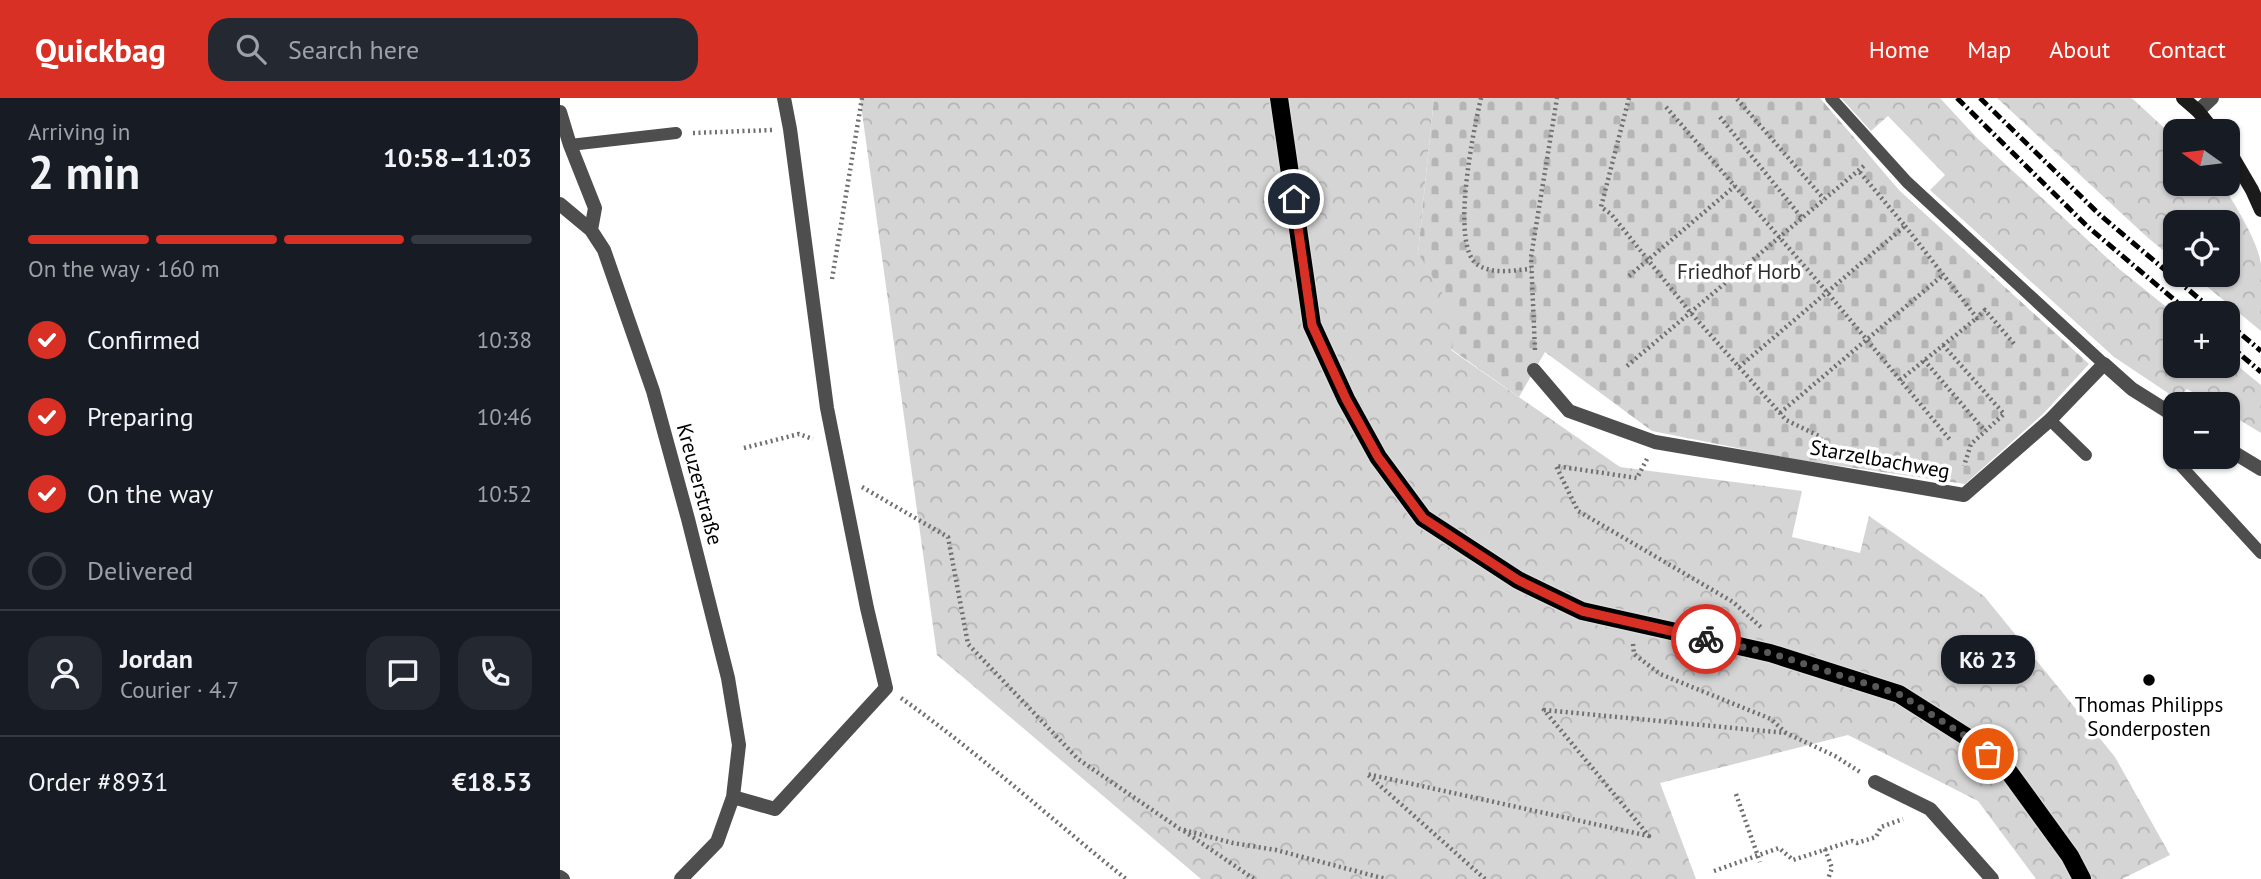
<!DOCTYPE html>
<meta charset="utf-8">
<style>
:root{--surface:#171b24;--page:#242831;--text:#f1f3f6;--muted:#9ea1a6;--line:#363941;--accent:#d93025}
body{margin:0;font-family:"PT Sans",sans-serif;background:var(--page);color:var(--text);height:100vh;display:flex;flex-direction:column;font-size:26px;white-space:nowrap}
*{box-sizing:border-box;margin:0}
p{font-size:23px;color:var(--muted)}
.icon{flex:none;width:38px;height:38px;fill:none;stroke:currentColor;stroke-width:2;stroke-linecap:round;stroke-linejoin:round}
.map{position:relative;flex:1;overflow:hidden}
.sheet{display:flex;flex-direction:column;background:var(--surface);width:560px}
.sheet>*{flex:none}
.needle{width:46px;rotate:284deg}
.buttons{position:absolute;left:1603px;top:21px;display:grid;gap:14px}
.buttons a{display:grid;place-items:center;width:77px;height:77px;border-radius:14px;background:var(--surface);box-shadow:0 2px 5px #0004;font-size:35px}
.pin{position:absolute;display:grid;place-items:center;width:60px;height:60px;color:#fff;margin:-30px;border:4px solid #fff;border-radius:50%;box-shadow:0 2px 7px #0007}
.courier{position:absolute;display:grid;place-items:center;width:70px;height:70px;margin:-35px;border:5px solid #d93025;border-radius:50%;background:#fff;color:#222;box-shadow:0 2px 9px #0007}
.bubble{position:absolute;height:49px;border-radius:21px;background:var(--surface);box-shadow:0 2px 5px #0004;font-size:23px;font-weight:700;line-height:49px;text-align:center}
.summary em{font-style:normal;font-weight:700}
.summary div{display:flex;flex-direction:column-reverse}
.summary{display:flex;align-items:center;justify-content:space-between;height:119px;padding:0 28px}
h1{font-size:46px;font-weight:700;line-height:52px}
.bar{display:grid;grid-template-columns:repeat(4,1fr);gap:10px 7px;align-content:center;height:84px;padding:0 28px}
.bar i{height:9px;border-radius:5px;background:var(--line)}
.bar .active{background:var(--accent)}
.bar p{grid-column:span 4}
.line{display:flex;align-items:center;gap:18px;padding:0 28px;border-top:2px solid var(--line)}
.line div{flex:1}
.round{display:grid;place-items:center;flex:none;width:74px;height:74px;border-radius:21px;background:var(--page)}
ol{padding:0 28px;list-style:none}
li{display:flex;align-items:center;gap:21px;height:77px}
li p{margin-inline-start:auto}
li .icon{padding:7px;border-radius:50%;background:var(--accent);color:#fff;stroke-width:4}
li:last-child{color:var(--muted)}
li i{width:38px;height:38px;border:4px solid var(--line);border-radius:50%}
header{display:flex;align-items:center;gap:42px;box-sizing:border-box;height:98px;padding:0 35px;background:var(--accent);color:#fff}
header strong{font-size:33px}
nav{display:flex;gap:38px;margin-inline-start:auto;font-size:24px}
.search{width:490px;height:63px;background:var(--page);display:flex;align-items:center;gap:18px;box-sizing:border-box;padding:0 24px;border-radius:21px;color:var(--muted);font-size:26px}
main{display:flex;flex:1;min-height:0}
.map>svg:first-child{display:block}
</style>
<header>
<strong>Quickbag</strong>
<div class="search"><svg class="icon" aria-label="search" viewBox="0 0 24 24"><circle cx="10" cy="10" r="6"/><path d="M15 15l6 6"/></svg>Search here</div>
<nav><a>Home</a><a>Map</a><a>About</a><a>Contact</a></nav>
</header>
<main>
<section class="sheet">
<div class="summary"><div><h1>2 min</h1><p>Arriving in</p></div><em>10:58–11:03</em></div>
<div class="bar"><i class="active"></i><i class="active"></i><i class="active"></i><i></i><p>On the way · 160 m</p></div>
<ol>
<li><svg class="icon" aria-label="check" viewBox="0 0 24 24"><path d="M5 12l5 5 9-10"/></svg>Confirmed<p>10:38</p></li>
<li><svg class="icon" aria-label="check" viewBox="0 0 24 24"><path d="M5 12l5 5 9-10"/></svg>Preparing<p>10:46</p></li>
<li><svg class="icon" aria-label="check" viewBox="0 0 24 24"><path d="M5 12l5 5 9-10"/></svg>On the way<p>10:52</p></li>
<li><i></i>Delivered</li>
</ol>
<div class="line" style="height:126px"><a class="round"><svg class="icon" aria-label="person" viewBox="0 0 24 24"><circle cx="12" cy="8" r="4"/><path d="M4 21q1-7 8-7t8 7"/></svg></a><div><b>Jordan</b><p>Courier · 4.7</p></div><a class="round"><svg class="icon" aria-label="chat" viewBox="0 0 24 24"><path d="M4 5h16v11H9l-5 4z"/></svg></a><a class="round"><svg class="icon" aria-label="phone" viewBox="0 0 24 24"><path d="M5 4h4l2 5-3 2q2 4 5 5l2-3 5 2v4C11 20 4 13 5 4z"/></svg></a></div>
<div class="line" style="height:91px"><div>Order #8931</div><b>€18.53</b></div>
</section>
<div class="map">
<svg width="1701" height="781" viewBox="0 0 1701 781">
<defs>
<pattern id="forest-crowns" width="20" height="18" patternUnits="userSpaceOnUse" patternTransform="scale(1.75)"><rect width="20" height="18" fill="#d5d5d5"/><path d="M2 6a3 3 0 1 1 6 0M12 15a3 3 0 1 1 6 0" fill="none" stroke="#b5b5b5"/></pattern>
<pattern id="cemetery-stones" width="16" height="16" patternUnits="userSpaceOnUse" patternTransform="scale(1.75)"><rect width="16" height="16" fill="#d5d5d5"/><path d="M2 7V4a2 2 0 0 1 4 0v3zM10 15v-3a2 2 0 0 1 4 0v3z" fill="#b5b5b5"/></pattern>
</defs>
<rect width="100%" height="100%" fill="#fff"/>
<!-- forest -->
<path fill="url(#forest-crowns)" d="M300,0h574l-16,155 41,66 -8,31 169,117 182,24 -10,46 68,16 9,-37 115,80 131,161 55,98 -48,24h-86l-58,-78 -130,-66 -188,48 36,96h-495l-264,-224z
M1281,0h99l37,40 141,130 57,46v52h53v-8l33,27v48l-33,-20v-9h-15l-26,-15 -10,10 -63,-42 -184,-167 15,-15 -57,-59 -17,15z
M1437,0h134l3,2 41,38v46h47c13,21 35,55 39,80 0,21 0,45 0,67l-68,-56h35v-53h-53v38l-28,-23z"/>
<!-- cemetery -->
<path fill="url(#cemetery-stones)" d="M874,0h386l79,92 190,174 -46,50 -78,70 -172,-25 -141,-28 -107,-79 -26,45 -68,-48 7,-30 -40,-66z"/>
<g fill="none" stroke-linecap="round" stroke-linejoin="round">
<defs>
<path id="primary" d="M719,0l33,227 34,74 32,58 45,61 95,62 64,31 188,42 129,41 68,43 42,35 61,84 12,23"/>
</defs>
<!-- primary casing -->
<use href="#primary" stroke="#dbdbdb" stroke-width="21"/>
<!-- path -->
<path stroke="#707070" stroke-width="4.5" stroke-dasharray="2 3.5" stroke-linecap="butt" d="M921,0c-7,30 -32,149 -3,167 16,10 36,5 53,4
M1069,0l-28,109 10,7 79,98 90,101 6,7 33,16 9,16
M1177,1l87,100
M1106,9l161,185 124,149
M1160,19l82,101
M133,35l79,-3
M1345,128l72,92 8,-8 31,36
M1069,178l106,-90
M272,181l30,-181
M1383,247l61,69 -33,30 -7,22
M975,252l-4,-93 26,-159
M1364,262l60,70
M1067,268l239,-202
M1179,269l166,-141 -47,-56
M1340,282l77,-62
M1220,315l163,-138
M184,350l55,-14 14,5
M1087,361l-10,19 -81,-12 22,45 155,91 29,26
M302,389l86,50 20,107 110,115 102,70 53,14 43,7 110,29
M1073,546l1,10 26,20 111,45 15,14
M341,600c79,56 150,121 225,181
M1176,696l24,68
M624,733l70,48
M1265,751l7,19 -4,11
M1154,773l65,-23 14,12 59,-19 5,2 19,-6 5,-10 22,-8
M925,781l-118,-105 282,62 -105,-126 242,23 49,23 25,16"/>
<!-- service -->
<path stroke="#4e4e4e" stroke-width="12" d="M1271,0l76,84 197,182
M10,47l106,-12
M1490,322l36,35
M1615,344l-4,13 90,98"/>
<!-- minor -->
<path stroke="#4e4e4e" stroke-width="14" d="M1638,13l14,-13
M0,14l10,33 25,63 -4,22
M0,106l31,26 13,20 49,141 35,128 40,159 11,67 -6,52 -16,45 -36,37
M974,272l35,41 86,31 309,53 86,-75 54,-56 28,25 43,27
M1668,351l33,20
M1315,684l55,27 62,70
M173,699l42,12 111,-121 -19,-80 -40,-200 -37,-279 -6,-31
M0,779l3,2"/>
<!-- secondary -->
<path stroke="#1b1b1b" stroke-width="14" d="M1623,0l15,13 16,20
M1668,51l24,41 9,20"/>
<!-- primary -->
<use href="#primary" stroke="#000" stroke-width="18"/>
<!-- rail -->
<path stroke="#000" stroke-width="5" stroke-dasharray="10 3.5 2 3.5" stroke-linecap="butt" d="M1397,0l131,129 102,86
M1420,0l120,117 116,98
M1668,225l33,28
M1668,246l33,28"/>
</g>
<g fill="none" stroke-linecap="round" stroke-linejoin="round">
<!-- done -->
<path stroke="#595959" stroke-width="7" stroke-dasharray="0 12.6" d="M1146,541l64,14 129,41 68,43 21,17"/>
<!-- route -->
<path stroke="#d93025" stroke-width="9" d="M734,101l18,126 34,74 32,58 45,61 95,62 64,31 124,28"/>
</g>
<!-- markers -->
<circle fill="#000" stroke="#fff" stroke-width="2.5" cx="1589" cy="582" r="7"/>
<g text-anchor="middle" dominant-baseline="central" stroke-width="7" stroke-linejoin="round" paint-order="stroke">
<!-- park labels -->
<g font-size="21" fill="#2c2c2c" stroke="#fff">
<text x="1179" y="173">Friedhof Horb</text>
</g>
<!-- street labels -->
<g font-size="21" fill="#000" stroke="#fff">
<text transform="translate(1320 361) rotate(10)">Starzelbachweg</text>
<text transform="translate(140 386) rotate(75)">Kreuzerstraße</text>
</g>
<!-- poi labels -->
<g font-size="21" fill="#000" stroke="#fff">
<text x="1589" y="606">Thomas Philipps<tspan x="1589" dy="24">Sonderposten</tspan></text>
</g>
</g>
</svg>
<div class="buttons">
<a><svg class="needle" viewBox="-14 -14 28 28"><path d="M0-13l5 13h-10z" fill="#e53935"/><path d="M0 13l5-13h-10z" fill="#9ea1a6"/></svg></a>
<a><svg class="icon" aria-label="locate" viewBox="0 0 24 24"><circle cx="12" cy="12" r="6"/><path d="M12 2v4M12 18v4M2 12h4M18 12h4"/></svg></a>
<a>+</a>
<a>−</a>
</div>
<div class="pin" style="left:1428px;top:656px;background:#ea580c"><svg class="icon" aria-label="bag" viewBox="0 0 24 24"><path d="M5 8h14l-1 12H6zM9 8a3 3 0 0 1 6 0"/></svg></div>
<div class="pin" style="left:734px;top:101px;background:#1f2937"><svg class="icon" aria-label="home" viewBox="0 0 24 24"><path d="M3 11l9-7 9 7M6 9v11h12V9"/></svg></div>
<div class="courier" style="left:1146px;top:541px"><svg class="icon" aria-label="bike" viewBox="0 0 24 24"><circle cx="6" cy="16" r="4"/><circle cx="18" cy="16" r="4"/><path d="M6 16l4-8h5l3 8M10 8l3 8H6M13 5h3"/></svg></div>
<div class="bubble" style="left:1381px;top:537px;width:94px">Kö 23</div>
</div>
</main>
